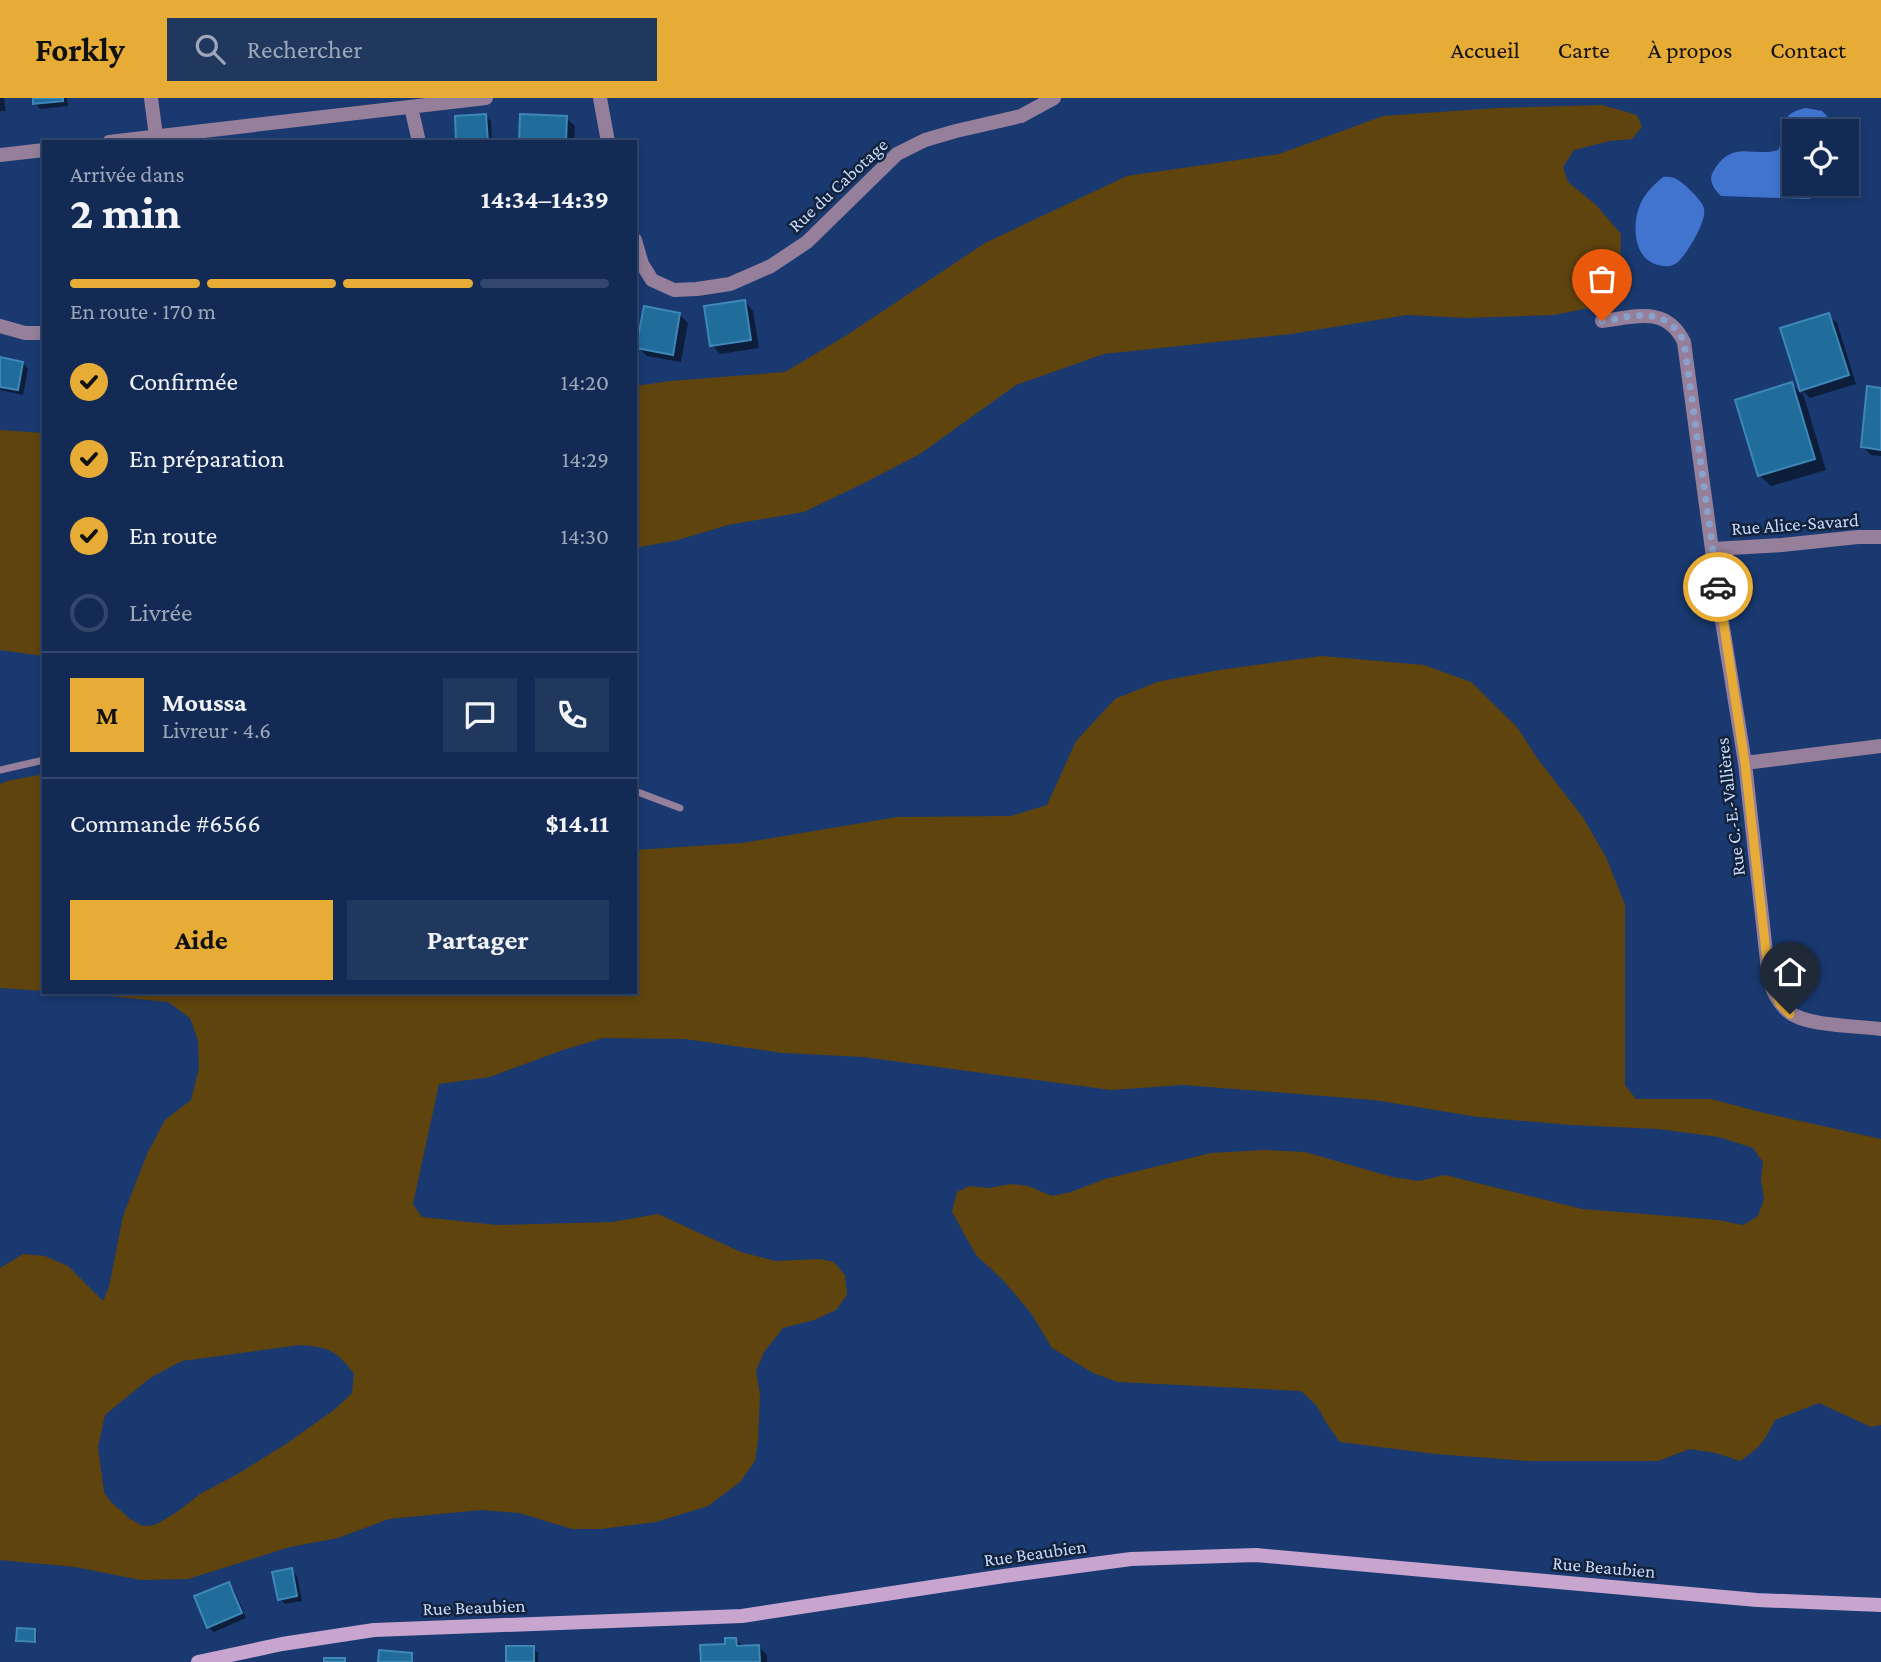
<!DOCTYPE html>
<html lang="fr">
<meta charset="utf-8">
<style>
:root{--surface:#132b54;--page:#20375e;--text:#f1f3f6;--muted:#9da7b8;--line:#32476b;--accent:#e7ac36}
body{margin:0;font-family:"Crimson Pro",serif;background:var(--page);color:var(--text);height:100vh;display:flex;flex-direction:column;font-size:26px;white-space:nowrap}
*{box-sizing:border-box;margin:0}
p{font-size:23px;color:var(--muted)}
.icon{flex:none;width:38px;height:38px;fill:none;stroke:currentColor;stroke-width:2;stroke-linecap:round;stroke-linejoin:round}
.map{position:relative;flex:1;overflow:hidden}
.details{position:absolute;left:42px;top:42px;width:595px;height:854px;display:flex;flex-direction:column;background:var(--surface);border-radius:0px;box-shadow:0 4px 10px #0003,0 0 0 2px var(--line)}
.details>*{flex:none}
.fabs{position:absolute;left:1782px;top:21px;display:grid;gap:14px}
.fabs a{display:grid;place-items:center;width:77px;height:77px;border-radius:0px;background:var(--surface);box-shadow:0 4px 10px #0003,0 0 0 2px var(--line);font-size:35px}
.pin{position:absolute;display:grid;place-items:center;width:60px;height:60px;color:#fff;margin:-72px -30px;border-radius:50% 50% 50% 0;rotate:-45deg;box-shadow:0 0 7px #0007}
.pin .icon{rotate:45deg}
.courier{position:absolute;display:grid;place-items:center;width:70px;height:70px;margin:-35px;border:5px solid #e7ac36;border-radius:50%;background:#fff;color:#222;box-shadow:0 2px 9px #0007}
.headline em{font-style:normal;font-weight:700}
.headline div{display:flex;flex-direction:column-reverse}
.headline{display:flex;align-items:center;justify-content:space-between;height:119px;padding:0 28px}
h1{font-size:46px;font-weight:700;line-height:52px}
.bar{display:grid;grid-template-columns:repeat(4,1fr);gap:10px 7px;align-content:center;height:84px;padding:0 28px}
.bar i{height:9px;border-radius:5px;background:var(--line)}
.bar .active{background:var(--accent)}
.bar p{grid-column:span 4}
.line{display:flex;align-items:center;gap:18px;padding:0 28px;border-top:2px solid var(--line)}
.line div{flex:1}
.round{display:grid;place-items:center;flex:none;width:74px;height:74px;border-radius:0px;background:var(--page)}
ol{padding:0 28px;list-style:none}
li{display:flex;align-items:center;gap:21px;height:77px}
li p{margin-inline-start:auto}
li .icon{padding:7px;border-radius:50%;background:var(--accent);color:#111;stroke-width:4}
li:last-child{color:var(--muted)}
li i{width:38px;height:38px;border:4px solid var(--line);border-radius:50%}
.primary-button{display:flex;gap:14px;margin-top:auto;padding:14px 28px}
.primary-button a{flex:1;height:80px;border-radius:0px;background:var(--accent);color:#111;font-size:28px;font-weight:700;line-height:80px;text-align:center}
.primary-button a+a{background:var(--page);color:var(--text)}
header{display:flex;align-items:center;gap:42px;box-sizing:border-box;height:98px;padding:0 35px;background:var(--accent);color:#111}
header strong{font-size:33px}
nav{display:flex;gap:38px;margin-inline-start:auto;font-size:24px}
.search{width:490px;height:63px;background:var(--page);display:flex;align-items:center;gap:18px;box-sizing:border-box;padding:0 24px;border-radius:0px;color:var(--muted);font-size:26px}
.map>svg:first-child{display:block}
</style>
<header>
<strong>Forkly</strong>
<div class="search"><svg class="icon" aria-label="search" viewBox="0 0 24 24"><circle cx="10" cy="10" r="6"/><path d="M15 15l6 6"/></svg>Rechercher</div>
<nav><a>Accueil</a><a>Carte</a><a>À propos</a><a>Contact</a></nav>
</header>
<div class="map">
<svg width="1881" height="1564" viewBox="0 0 1881 1564">
<rect width="100%" height="100%" fill="#193970"/>
<!-- green -->
<path fill="#5f440e" fill-rule="evenodd" d="M1602,7l35,10 5,12 -10,12 -22,2 -36,9 -11,17 5,15 28,23 25,29 -1,42 -12,28 -54,11 -87,3 -60,-3 -116,19 -187,20 -88,31 -96,69 -56,29 -60,29 -76,13 -50,15 -43,8v-162l35,-5 115,-9 62,-37 138,-92 142,-67 152,-22 104,-38 113,-8z
M0,332l44,3v223l-44,-6z
M1322,558l102,9 47,17 46,45 20,31 45,58 24,41 19,48v180l11,14h75l53,14 117,26v286l-10,2 -52,-24 -44,17c-11,22 -14,27 -35,41l-24,-8 -26,-4 -32,12h-130l-93,-7 -95,-12 -13,-18 -10,-18 -16,-15 -183,-9 -25,-9 -41,-25 -21,-35 -29,-34 -26,-24 -24,-43 5,-20 12,-6 20,2 22,-4 17,2 24,10 19,-4 34,-13 106,-26 53,-3 41,2 87,25 27,4 26,-6 137,34 136,11 25,5 15,-9 6,-17 -3,-20 2,-17 -10,-14 -34,-11 -61,-8 -87,-4 -93,-8 -104,-17 -191,-15 -72,5 -248,-33 -80,-4 -98,-14 -82,-1 -40,12 -73,27 -51,7 -26,120 9,13 75,8 115,-3 46,-8 83,38 34,9 45,-2 14,3 11,13 2,20 -11,15 -22,10 -31,8 -19,24 -8,19 4,23 -2,47 -3,20 -15,21 -32,24 -52,16 -55,7h-29l-53,-16 -38,-3 -92,9 -51,19 -48,9 -102,32 -48,1 -65,-13 -75,-7v-292l23,-14 22,2 23,10 35,35 6,-14 14,-71 24,-62 18,-34 26,-20 8,-32 -1,-28 -8,-22 -22,-16 -100,-10h567v-142l107,-7 155,-26 114,-1 36,-11 29,-64 39,-42 42,-17 62,-12zM299,1247c30,2 37,5 55,29l-2,19 -18,17 -48,34 -50,31 -36,19 -23,18 -22,13 -12,1 -13,-7 -20,-18 -6,-9 -6,-45 7,-32 45,-37 32,-17z
M44,676v217l-44,-3v-204l7,-3z"/>
<!-- water -->
<path fill="#4074ce" d="M1806,10l16,3 5,5v15h-33v53h27l-2,10 -10,5 -88,-3c-7,-7 -13,-15 -8,-24 19,-34 40,-14 65,-22l7,-15 -4,3c3,-19 5,-26 25,-30z
M1663,79c11,-1 16,3 24,10 6,6 14,13 17,21 3,13 -16,44 -25,53 -4,4 -9,6 -15,5 -33,-2 -34,-47 -20,-69 5,-8 12,-14 19,-20z"/>
<!-- shadow -->
<path fill="#0007" d="M0,0h4l2,13h-6z
M35,0h32l1,8 -28,3 -5,-6z
M485,18l6,5 1,21h-34z
M566,20l9,8 -1,16h-54z
M745,204l8,9 6,37 -39,6 -8,-9z
M680,217l8,8 -7,39 -34,-6 -9,-9z
M1828,217l9,8 19,61 -46,14 -8,-8 24,80 -55,16 -12,-11 33,-91 11,12 -21,-67z
M0,261l23,4 5,6 -5,26 -23,-5z
M1881,292v66l-10,-1 -8,-8z
M291,1472l6,6 5,25 -17,3 -5,-5z
M229,1486l5,5 12,29 -32,14 -6,-5z
M34,1533l3,2 -1,10h-16l-2,-2z
M736,1541l8,9 15,-1 8,8v7h-64z
M533,1550l5,5v9h-30z"/>
<!-- building -->
<path fill="#206d9c" stroke="#3e87b7" stroke-width="2" d="M33,0h30v3l-30,3z
M486,16l2,28h-32l-1,-26z
M520,16l47,2 -1,26h-47z
M745,202l6,40 -41,6 -6,-40z
M644,208l36,7 -7,42 -37,-7z
M1829,215l20,62 -49,16 -20,-63z
M0,259l23,5 -5,28 -18,-3z
M1792,284l23,77 -57,17 -23,-76z
M1867,288l14,2v62l-20,-3z
M292,1470l5,28 -19,4 -6,-28z
M229,1484l13,31 -35,15 -13,-32z
M17,1530l18,1v13l-19,-1z
M725,1540h11l1,8 22,-1 1,17h-59l-1,-17 25,-1z
M506,1548h28v16h-28z
M379,1552l33,3v9h-34z
M324,1560h21v4h-21z"/>
<g fill="none" stroke-linecap="round" stroke-linejoin="round">
<!-- service -->
<path stroke="#957f9a" stroke-width="7" d="M0,672l44,-10
M635,693l45,17"/>
<!-- minor -->
<path stroke="#957f9a" stroke-width="14" d="M151,0l5,38
M600,0l8,44
M411,9l8,35
M109,44l377,-44
M0,57l44,-5
M635,142l7,24 10,16 22,10 23,-1 33,-5 41,-18 36,-24 90,-88 28,-14 31,-9 65,-15 33,-18
M1602,223c33,-4 64,-16 82,21l36,267 25,154 24,216c4,12 9,25 20,33 17,14 69,14 92,17
M0,228l25,7h19
M1713,451l69,-4 76,-8h23
M1745,665l136,-17"/>
<!-- secondary -->
<path stroke="#c8a5cf" stroke-width="14" d="M198,1564l84,-18 92,-14 368,-14 262,-40 127,-17 125,-4 501,45 124,5"/>
</g>
<g fill="none" stroke-linecap="round" stroke-linejoin="round">
<!-- done -->
<path stroke="#89a2cb" stroke-width="7" stroke-dasharray="0 12.6" d="M1602,223c33,-5 64,-16 82,21l34,245"/>
<!-- route -->
<path stroke="#e7ac36" stroke-width="9" d="M1718,489l27,176 24,216 11,25 10,10"/>
</g>
<g text-anchor="middle" dominant-baseline="central" stroke-width="5" stroke-linejoin="round" paint-order="stroke">
<!-- street labels -->
<g font-size="19" fill="#c6dafc" stroke="#13223b">
<text transform="translate(838 87) rotate(-43)">Rue du Cabotage</text>
<text transform="translate(1795 426) rotate(-4)">Rue Alice-Savard</text>
<text transform="translate(1730 709) rotate(-97)">Rue C.-E.-Vallières</text>
<text transform="translate(1035 1455) rotate(-8)">Rue Beaubien</text>
<text transform="translate(1604 1469) rotate(5)">Rue Beaubien</text>
<text transform="translate(474 1509) rotate(-2)">Rue Beaubien</text>
</g>
</g>
</svg>
<div class="fabs">
<a><svg class="icon" aria-label="locate" viewBox="0 0 24 24"><circle cx="12" cy="12" r="6"/><path d="M12 2v4M12 18v4M2 12h4M18 12h4"/></svg></a>
</div>
<div class="pin" style="left:1602px;top:223px;background:#ea580c"><svg class="icon" aria-label="bag" viewBox="0 0 24 24"><path d="M5 8h14l-1 12H6zM9 8a3 3 0 0 1 6 0"/></svg></div>
<div class="pin" style="left:1790px;top:916px;background:#1f2937"><svg class="icon" aria-label="home" viewBox="0 0 24 24"><path d="M3 11l9-7 9 7M6 9v11h12V9"/></svg></div>
<div class="courier" style="left:1718px;top:489px"><svg class="icon" aria-label="car" viewBox="0 0 24 24"><path d="M5 17H2v-5l4-1 3-4h7l3 4 3 1v5h-3M9 17h6M6 11h13"/><circle cx="7" cy="17" r="2"/><circle cx="17" cy="17" r="2"/></svg></div>
<section class="details">
<div class="headline"><div><h1>2 min</h1><p>Arrivée dans</p></div><em>14:34–14:39</em></div>
<div class="bar"><i class="active"></i><i class="active"></i><i class="active"></i><i></i><p>En route · 170 m</p></div>
<ol>
<li><svg class="icon" aria-label="check" viewBox="0 0 24 24"><path d="M5 12l5 5 9-10"/></svg>Confirmée<p>14:20</p></li>
<li><svg class="icon" aria-label="check" viewBox="0 0 24 24"><path d="M5 12l5 5 9-10"/></svg>En préparation<p>14:29</p></li>
<li><svg class="icon" aria-label="check" viewBox="0 0 24 24"><path d="M5 12l5 5 9-10"/></svg>En route<p>14:30</p></li>
<li><i></i>Livrée</li>
</ol>
<div class="line" style="height:126px"><b class="round" style="background:var(--accent);color:#111">M</b><div><b>Moussa</b><p>Livreur · 4.6</p></div><a class="round"><svg class="icon" aria-label="chat" viewBox="0 0 24 24"><path d="M4 5h16v11H9l-5 4z"/></svg></a><a class="round"><svg class="icon" aria-label="phone" viewBox="0 0 24 24"><path d="M5 4h4l2 5-3 2q2 4 5 5l2-3 5 2v4C11 20 4 13 5 4z"/></svg></a></div>
<div class="line" style="height:91px"><div>Commande #6566</div><b>$14.11</b></div>
<div class="primary-button"><a>Aide</a><a>Partager</a></div>
</section>
</div>
